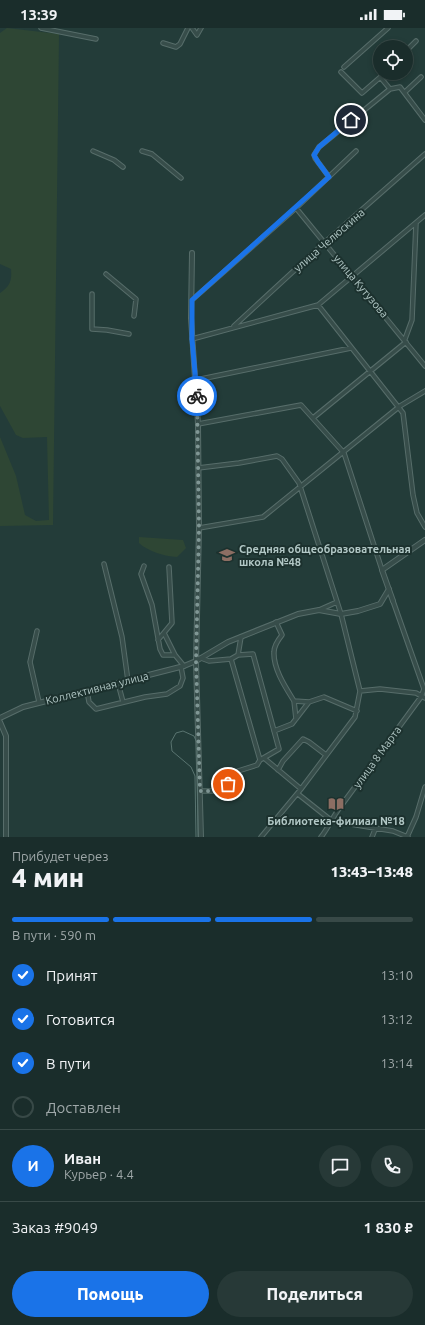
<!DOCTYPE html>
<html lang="ru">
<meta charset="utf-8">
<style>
:root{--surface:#1a2d2b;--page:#273937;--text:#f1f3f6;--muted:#9fa8a9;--line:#384947;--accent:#1a73e8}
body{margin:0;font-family:Ubuntu,sans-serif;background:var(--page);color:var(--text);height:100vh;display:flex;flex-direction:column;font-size:15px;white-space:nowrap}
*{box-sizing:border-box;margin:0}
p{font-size:13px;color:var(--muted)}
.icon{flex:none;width:22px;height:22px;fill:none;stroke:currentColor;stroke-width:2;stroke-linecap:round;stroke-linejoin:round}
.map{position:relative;height:809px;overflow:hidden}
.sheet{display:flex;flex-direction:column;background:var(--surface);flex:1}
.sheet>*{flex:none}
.buttons{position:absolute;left:373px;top:12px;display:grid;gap:8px}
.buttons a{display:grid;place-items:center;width:40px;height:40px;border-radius:50%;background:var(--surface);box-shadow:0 2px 6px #0003,0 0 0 1px var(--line);font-size:20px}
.pin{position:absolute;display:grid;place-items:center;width:34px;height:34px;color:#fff;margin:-17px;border:2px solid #fff;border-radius:50%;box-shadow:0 1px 4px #0007}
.courier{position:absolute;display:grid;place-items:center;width:40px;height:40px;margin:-20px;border:3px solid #1a73e8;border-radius:50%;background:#fff;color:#222;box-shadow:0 1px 5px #0007}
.headline em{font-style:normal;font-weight:800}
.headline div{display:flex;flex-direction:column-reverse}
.headline{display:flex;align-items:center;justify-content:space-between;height:68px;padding:0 12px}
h1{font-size:26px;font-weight:800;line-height:30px}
.bar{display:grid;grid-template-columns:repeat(4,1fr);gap:6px 4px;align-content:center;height:48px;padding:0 12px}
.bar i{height:5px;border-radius:3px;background:var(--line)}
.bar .current{background:var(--accent)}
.bar p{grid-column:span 4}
.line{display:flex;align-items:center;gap:10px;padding:0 12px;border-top:1px solid var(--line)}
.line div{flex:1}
.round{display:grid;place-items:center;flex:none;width:42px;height:42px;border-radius:21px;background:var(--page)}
ol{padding:0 12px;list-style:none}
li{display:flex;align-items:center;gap:12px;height:44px}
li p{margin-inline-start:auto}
li .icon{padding:4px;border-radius:50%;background:var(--accent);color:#fff;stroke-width:4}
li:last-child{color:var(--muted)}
li i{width:22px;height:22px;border:2px solid var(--line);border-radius:50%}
.action{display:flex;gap:8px;margin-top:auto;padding:8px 12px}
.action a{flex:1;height:46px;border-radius:24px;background:var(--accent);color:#fff;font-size:16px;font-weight:800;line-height:46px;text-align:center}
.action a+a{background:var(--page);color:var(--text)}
.status{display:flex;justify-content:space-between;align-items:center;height:28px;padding:0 20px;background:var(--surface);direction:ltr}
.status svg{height:11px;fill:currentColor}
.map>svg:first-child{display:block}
</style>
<div class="status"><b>13:39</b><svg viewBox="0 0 49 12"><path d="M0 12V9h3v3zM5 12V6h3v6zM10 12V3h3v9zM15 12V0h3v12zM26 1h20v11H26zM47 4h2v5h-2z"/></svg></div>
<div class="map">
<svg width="425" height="809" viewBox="0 0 425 809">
<rect width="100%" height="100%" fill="#233c39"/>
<!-- green -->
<path fill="#2e4634" d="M7,0l52,6 -6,491 -53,1v-89l16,39 9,39 11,6 13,-1 -2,-83 -24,1 -7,-3 -16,-29v-113c10,-7 12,-12 11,-24l-11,-5v-231z
M139,509l44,3 3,8 -9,9c-13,-1 -28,-5 -38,-14z"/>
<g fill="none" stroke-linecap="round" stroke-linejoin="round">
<defs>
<path id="minor" d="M41,0l55,11
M192,0l5,7 4,-7
M163,15l13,4 4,-3 8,-16
M406,23l10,-10
M344,39l44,-39
M341,44l21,21 23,-20
M381,50l9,11
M405,64l16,-15
M93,123l21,9 9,7
M142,123l10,3 29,24
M329,149l-14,-19 -1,-3 5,-8 71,-58 10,-2 25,33
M296,180l129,158
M106,246l30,25 -2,17
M92,266v35l15,1 22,4
M192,272l104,-92 60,-57
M318,277l85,108 10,82 4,18 8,14
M234,298l90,-83 101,-89
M192,311l126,-34 107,-90
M405,311l7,-19 4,-97
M196,352l155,-32
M313,390l93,-76
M198,396l103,-19 43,48 38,117
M198,440l41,-5 38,-7 5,3 17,24 42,131 19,77 -5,26 -54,72 -40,48
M199,500l64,-11 137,-111 25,-15
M104,536l18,73 6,44
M144,538l-3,8 11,31 8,44 3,6h12l9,11
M319,582l18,-8
M276,594l6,13c-4,5 -8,11 -8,17 -1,17 12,36 20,49l15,1
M37,603l-7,31 9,40
M164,605l11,22
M158,612l14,-17 -3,-56
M238,627l15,-1 26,95 -19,11 -29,-101 7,-4 3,-18
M201,630l8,3 22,-2
M118,655l5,19
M87,663l2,11 7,7 49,-12 22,-3 13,-8 3,-8 -2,-11
M360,663l20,-2 36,4 9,5
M294,673l2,18
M274,703l18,-7 17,-22 15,-5 33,14
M264,730l37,31
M278,742l5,-9 20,-22 6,3 17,13
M200,763h22l16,-20 19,-6 3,-5
M298,766l34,27 61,10 15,6
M321,809c8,-10 12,-21 20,-31l80,-109 3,-8 -31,-88
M372,809l4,-10
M407,809l9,-20 9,-30"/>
<path id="tertiary" d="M192,225l-1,65 7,106 1,104 -3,133 5,176
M393,573l-11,-31 43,-30
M0,690l23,-11 161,-41 12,-5 32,-19 70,-28 21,-4 22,4 17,-3 22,-7 9,-15
M0,694l6,14v101"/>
</defs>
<!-- minor casing -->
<use href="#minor" stroke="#576d6a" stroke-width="5.5"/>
<!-- tertiary casing -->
<use href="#tertiary" stroke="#576d6a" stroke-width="6"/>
<!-- minor -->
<use href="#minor" stroke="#374d4a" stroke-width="3.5"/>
<!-- tertiary -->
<use href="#tertiary" stroke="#374d4a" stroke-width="4"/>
<!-- tram -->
<path stroke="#597470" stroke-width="1" d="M196,809l-1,-61 -4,-9 -19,-16 -1,-9 5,-9 7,-2 11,5 3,7 1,94"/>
</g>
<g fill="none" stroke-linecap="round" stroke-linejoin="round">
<!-- done -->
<path stroke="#809795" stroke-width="4" stroke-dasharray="0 7.2" d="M197,368l2,132 -3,133 4,130h22l6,-7"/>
<!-- route -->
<path stroke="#1a73e8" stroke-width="5" d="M197,368l-5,-57v-39l137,-123 -11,-15 -4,-7 5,-8 32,-27"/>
</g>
<!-- icons -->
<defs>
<symbol id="school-bare" viewBox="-9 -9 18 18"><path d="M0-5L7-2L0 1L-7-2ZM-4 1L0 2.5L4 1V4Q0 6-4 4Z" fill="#8d6e63" stroke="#1c312e" stroke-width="2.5" paint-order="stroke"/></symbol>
<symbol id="library-bare" viewBox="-9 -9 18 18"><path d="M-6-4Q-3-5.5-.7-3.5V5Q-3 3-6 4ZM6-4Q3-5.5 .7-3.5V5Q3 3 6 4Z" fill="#8d6e63" stroke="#1c312e" stroke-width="2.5" paint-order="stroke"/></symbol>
</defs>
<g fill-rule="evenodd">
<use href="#school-bare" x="216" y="516" width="22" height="22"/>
<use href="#library-bare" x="325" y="765" width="22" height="22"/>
</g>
<g text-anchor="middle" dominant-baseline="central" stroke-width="4" stroke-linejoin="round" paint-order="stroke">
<!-- street labels -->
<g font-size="11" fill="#b2c8c6" stroke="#1c312e">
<text transform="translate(329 212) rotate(-41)">улица Челюскина</text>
<text transform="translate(361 258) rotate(50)">улица Кутузова</text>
<text transform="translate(97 660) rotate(-14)">Коллективная улица</text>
<text transform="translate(377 729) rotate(-54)">улица 8 Марта</text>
</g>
<!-- poi labels -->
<g font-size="11" font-weight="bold" fill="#b2c8c6" stroke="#1c312e" text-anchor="start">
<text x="239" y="521">Средняя общеобразовательная<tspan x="239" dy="13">школа №48</tspan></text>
<text x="336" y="793" text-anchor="middle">Библиотека-филиал №18</text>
</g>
</g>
</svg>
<div class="buttons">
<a><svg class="icon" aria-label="locate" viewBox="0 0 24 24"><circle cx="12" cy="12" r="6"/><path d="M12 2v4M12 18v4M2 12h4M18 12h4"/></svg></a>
</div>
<div class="pin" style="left:228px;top:756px;background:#ea580c"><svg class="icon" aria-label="bag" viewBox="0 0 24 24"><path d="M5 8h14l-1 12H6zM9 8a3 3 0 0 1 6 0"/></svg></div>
<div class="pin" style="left:351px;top:92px;background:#1f2937"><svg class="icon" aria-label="home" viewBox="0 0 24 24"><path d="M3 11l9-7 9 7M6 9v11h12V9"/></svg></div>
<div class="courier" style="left:197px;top:368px"><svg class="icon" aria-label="bike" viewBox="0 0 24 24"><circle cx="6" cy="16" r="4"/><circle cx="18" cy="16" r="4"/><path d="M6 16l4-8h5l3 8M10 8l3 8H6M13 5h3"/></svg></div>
</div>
<section class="sheet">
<div class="headline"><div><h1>4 мин</h1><p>Прибудет через</p></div><em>13:43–13:48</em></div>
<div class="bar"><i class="current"></i><i class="current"></i><i class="current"></i><i></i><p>В пути · 590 m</p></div>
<ol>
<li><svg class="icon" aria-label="check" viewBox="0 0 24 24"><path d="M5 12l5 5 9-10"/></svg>Принят<p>13:10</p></li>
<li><svg class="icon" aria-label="check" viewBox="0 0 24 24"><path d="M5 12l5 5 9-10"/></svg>Готовится<p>13:12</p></li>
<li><svg class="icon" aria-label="check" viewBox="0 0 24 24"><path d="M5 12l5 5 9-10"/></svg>В пути<p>13:14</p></li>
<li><i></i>Доставлен</li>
</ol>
<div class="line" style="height:72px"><b class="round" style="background:var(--accent);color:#fff">И</b><div><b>Иван</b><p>Курьер · 4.4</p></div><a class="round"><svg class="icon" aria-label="chat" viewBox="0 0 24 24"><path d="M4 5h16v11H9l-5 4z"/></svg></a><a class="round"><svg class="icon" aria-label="phone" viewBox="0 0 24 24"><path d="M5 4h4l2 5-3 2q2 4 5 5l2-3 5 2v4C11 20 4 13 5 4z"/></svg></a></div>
<div class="line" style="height:52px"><div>Заказ #9049</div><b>1 830 ₽</b></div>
<div class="action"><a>Помощь</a><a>Поделиться</a></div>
</section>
